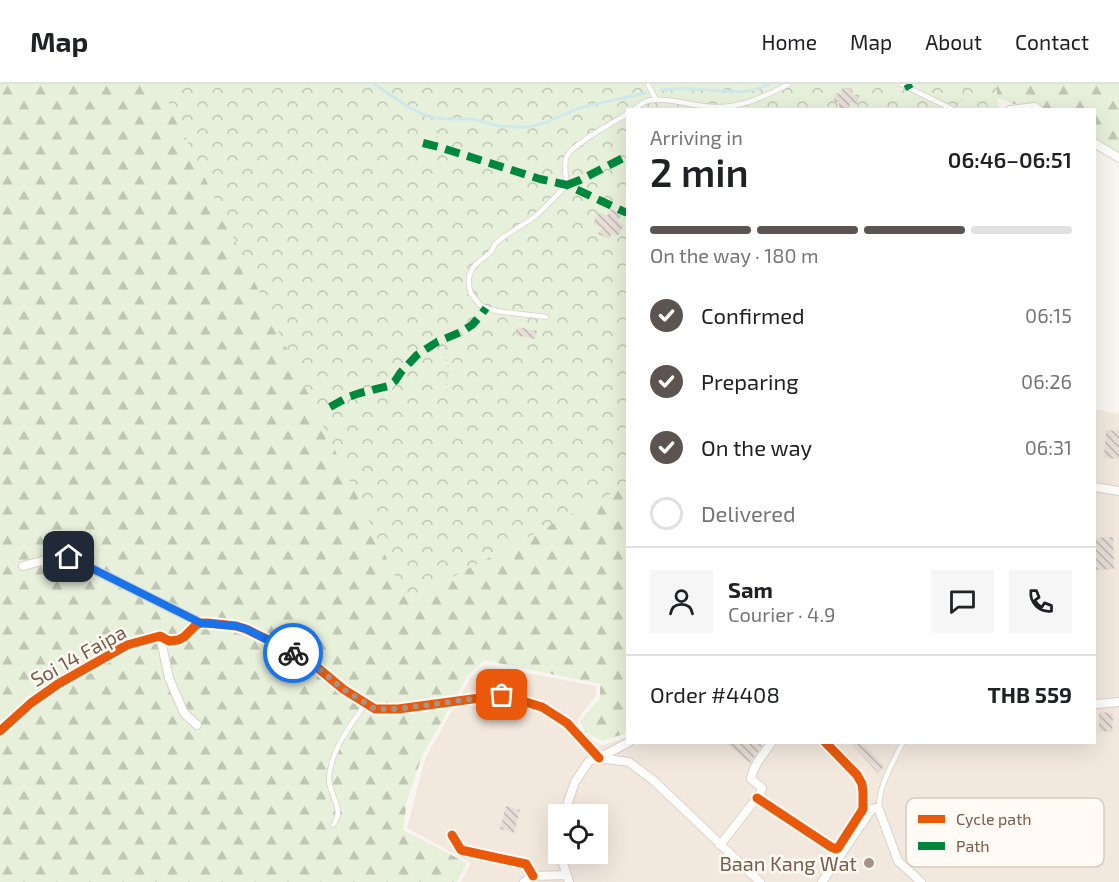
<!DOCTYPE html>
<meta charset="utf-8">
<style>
:root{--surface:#fff;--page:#f6f6f6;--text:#202124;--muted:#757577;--line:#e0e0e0;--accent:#5c5450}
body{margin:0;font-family:"Exo 2",sans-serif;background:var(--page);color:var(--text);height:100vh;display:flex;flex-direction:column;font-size:22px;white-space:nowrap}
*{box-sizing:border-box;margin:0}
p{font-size:20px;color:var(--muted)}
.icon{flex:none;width:33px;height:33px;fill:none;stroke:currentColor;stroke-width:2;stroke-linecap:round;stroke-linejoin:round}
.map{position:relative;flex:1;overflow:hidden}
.sheet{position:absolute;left:626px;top:24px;width:470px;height:636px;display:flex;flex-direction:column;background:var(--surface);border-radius:0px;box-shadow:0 6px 24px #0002}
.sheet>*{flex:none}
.buttons{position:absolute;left:548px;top:720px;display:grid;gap:12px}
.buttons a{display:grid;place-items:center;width:60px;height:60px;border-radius:0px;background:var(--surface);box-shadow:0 6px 24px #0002;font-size:30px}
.pin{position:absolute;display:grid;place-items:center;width:51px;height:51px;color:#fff;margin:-26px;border-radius:12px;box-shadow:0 3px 9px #0006}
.courier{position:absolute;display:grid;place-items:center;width:60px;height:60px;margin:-30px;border:4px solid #1a73e8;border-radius:50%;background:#fff;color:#222;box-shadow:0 2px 8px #0007}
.overview em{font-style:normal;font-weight:600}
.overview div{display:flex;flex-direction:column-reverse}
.overview{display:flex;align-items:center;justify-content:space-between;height:102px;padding:0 24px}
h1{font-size:39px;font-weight:600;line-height:45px}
.bar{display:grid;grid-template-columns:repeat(4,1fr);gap:9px 6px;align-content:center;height:72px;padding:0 24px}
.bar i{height:8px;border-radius:4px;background:var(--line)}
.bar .selected{background:var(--accent)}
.bar p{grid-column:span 4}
.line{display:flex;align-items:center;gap:15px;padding:0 24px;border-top:2px solid var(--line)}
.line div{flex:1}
.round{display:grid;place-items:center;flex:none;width:63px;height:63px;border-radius:0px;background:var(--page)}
ol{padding:0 24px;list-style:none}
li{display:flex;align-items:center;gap:18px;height:66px}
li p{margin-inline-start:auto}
li .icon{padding:6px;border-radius:50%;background:var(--accent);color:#fff;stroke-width:4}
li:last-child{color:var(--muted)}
li i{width:33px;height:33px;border:3px solid var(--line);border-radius:50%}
header{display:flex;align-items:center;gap:36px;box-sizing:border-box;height:84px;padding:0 30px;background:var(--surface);border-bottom:2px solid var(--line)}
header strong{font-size:28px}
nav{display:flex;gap:33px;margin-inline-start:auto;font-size:21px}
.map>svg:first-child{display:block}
</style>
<header>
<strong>Map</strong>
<nav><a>Home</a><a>Map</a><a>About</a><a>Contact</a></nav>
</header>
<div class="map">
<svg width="1119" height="798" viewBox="0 0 1119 798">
<defs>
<pattern id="forest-firs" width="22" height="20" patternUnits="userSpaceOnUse" patternTransform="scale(1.5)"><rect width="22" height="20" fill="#e7f0db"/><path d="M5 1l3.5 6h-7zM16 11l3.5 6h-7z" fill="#c0c6b4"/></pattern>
<pattern id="park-crowns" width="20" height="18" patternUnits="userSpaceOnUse" patternTransform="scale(1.5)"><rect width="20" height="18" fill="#e7f0db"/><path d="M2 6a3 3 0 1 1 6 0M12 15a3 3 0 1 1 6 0" fill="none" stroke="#c0c6b4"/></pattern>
<pattern id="building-back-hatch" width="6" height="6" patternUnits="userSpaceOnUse" patternTransform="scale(1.5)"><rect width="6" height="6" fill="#e6ded7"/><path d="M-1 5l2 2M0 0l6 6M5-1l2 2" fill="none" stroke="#bfb7b1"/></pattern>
</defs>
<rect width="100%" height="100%" fill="#f9f5f0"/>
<!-- residential -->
<path fill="#f2e8de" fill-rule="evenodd" d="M1094,325l25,5v468h-658l10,-19 -64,-35 18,-69 45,-81 14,-13 112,21v10l-19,24 3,9 21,17 26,-9v5h467zM558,730h39v40h-39z"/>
<!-- forest -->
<path fill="url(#forest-firs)" d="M0,0h778l-151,26v623l-25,8 -17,-9 -5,-11 20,-23v-14l-116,-24 -16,15 -46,81 -15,45 -4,29 64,33 -10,19h-457z
M959,0h160v70l-25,-15v-29l-48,-1 -13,-6 -19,1z"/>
<!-- park -->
<path fill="url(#park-crowns)" d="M160,0h836l3,25 -372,1v375l-220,116z"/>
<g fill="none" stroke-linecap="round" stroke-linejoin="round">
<!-- stream -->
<path stroke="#d0e8ea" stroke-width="3" d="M374,0l36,24 19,9 17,2h26l27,7 15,1h14l17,-4 32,-14 18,-5 51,-11
M661,6c11,-1 22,-2 33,-1 25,1 51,8 75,-5"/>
</g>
<!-- building -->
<path fill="url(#building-back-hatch)" d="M842,4l10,1 -1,5 8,1 -1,9 -8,-1 -1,7h-10v-8h-5l1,-9 6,1z
M611,125l11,5 -4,7 6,4 -6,11 -6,-3 -3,6 -11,-5 4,-6 -9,-5 6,-11 8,4z
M517,243l20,4 -2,8 -20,-4z
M1106,346l13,1v28l-15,-1z
M1113,453l1,32 -19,1v-32z
M1099,628l14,1 -1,19 -13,-1z
M724,658h34l4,4 -12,17z
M849,658h13l23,24 -7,7z
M506,722l14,4 -6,23 -14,-4z"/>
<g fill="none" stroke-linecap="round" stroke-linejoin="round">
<defs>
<path id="service" d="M648,0l8,16
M901,0l53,26
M634,26c3,-3 7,-6 11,-8 16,-7 51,5 69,5 28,1 51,-11 75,-23
M546,233l-50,-6 -10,-3 -6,-3 -9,-11 -2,-8v-9l2,-6 5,-7 15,-12 4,-8 7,-6 34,-22 31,-31c-1,-9 -4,-21 0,-29 6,-12 47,-34 60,-42
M879,726c-1,-24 14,-47 24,-68
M333,741c10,-13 2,-22 -2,-36 -3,-7 -2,-16 0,-23 5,-23 22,-44 35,-63"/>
<path id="minor" d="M1010,26l25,-3 4,3
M1094,59l25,15
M1094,403l25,4
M23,482l34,-9h12l132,66
M160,552l9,42 15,35 13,12
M1094,619l3,1 22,-2
M0,647l31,-28 27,-19 69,-39 33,-9 9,5 9,-1 6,-3 12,-12 5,-2h7l28,3 10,3 39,19 33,20 25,21 32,20h23l104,-14 40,12 25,16 32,35
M599,674l30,4 24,18 107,102
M757,714l74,49 5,2 2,-1 25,-39v-17l-1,-8 -5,-9 -32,-33
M564,730l11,-32 14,-21 10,-3 30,-16
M452,751l9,15 65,14 7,12
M720,761l40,-51 2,-6 -11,-9c2,-14 13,-25 21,-37
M561,770l1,6 7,22
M524,798l9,-6 34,-1
M822,798l50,-73 3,-1 4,2 19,51 23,21"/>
</defs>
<!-- service casing -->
<use href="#service" stroke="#d7d1cb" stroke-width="6"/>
<!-- minor casing -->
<use href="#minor" stroke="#d7d1cb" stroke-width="10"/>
<!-- path -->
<path stroke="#dcd5d0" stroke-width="1.5" stroke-dasharray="1.5 4.5" stroke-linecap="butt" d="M957,20l6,-5 1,-10 -2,-5
M436,46l3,17
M446,307l2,-17v-10l-3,-10 1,-17"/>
<!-- service -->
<use href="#service" stroke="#fefefd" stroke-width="4.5"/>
<!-- minor -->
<use href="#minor" stroke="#fefefd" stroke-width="8"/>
<!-- quiet -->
<path stroke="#00873e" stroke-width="8" stroke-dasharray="15 8" stroke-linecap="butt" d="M907,0l3,5
M423,59l16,4 101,32 27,6 60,28
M567,101l13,-5 47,-24
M330,323l18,-10 12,-4 28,-7 7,-5 6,-9 16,-17 20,-13 24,-10 11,-7 9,-10 5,-7"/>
<defs>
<path id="cycleway" d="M0,647l31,-28 27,-19 69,-39 33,-9 9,5 9,-1 6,-3 12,-12 5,-2h7l28,3 10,3 39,19 33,20 25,21 32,20h23l104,-14 40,12 25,16 32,35
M757,714l74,49 5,2 2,-1 25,-39v-17l-1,-8 -5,-9 -32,-33
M452,751l9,15 65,14 7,12"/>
</defs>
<!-- cycleway casing -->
<use href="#cycleway" stroke="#fffaf3" stroke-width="13"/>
<!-- cycleway -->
<use href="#cycleway" stroke="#e8590c" stroke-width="9"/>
</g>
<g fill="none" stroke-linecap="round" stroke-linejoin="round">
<!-- done -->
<path stroke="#a69286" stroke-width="6" stroke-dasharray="0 10.8" d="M293,569l25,15 25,21 32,20h23l104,-14"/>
<!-- route -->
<path stroke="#1a73e8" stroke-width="8" d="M69,473l132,66 35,3 10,3 47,24"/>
</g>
<!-- markers -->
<circle fill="#a69286" stroke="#fffaf3" stroke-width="2" cx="869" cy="779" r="6"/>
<g text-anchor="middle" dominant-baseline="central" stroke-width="5" stroke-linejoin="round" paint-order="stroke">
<!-- street labels -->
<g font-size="20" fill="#7a5c4d" stroke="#fffaf3">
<text transform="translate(78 571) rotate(-29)">Soi 14 Faipa</text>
</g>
<!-- poi labels -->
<g font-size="20" fill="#7a5c4d" stroke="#fffaf3" text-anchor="end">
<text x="857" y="779">Baan Kang Wat</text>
</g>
</g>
<!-- legend -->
<rect x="906" y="714" width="198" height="69" rx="9" fill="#fffaf3" stroke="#d7cbc1" stroke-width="1.5"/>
<rect x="918" y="731" width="27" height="8" fill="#e8590c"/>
<rect x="918" y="758" width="27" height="8" fill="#00873e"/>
<g font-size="16" fill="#7a5c4d">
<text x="956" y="741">Cycle path</text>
<text x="956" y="768">Path</text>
</g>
</svg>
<div class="buttons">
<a><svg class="icon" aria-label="locate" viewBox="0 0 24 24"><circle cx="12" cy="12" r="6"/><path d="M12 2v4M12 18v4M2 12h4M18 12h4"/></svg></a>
</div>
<div class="pin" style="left:502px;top:611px;background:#ea580c"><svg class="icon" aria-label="bag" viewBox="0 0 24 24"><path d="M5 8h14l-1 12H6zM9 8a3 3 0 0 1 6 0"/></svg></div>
<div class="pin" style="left:69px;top:473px;background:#1f2937"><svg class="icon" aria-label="home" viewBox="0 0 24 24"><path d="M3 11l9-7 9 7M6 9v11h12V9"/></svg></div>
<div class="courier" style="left:293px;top:569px"><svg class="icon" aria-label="bike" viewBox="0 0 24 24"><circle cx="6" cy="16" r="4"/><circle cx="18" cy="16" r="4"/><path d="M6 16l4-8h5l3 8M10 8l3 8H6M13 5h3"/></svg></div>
<section class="sheet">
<div class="overview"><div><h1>2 min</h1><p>Arriving in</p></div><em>06:46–06:51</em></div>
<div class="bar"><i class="selected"></i><i class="selected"></i><i class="selected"></i><i></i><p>On the way · 180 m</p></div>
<ol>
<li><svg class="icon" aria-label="check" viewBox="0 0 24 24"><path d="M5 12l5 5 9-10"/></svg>Confirmed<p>06:15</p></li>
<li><svg class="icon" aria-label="check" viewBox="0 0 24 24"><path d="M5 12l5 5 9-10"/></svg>Preparing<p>06:26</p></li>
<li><svg class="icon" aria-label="check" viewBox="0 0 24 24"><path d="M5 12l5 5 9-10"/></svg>On the way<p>06:31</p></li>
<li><i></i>Delivered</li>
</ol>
<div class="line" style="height:108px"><a class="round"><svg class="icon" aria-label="person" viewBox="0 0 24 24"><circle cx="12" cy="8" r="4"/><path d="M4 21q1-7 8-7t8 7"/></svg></a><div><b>Sam</b><p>Courier · 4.9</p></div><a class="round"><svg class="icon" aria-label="chat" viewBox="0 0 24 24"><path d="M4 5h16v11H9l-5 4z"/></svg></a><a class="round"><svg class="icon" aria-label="phone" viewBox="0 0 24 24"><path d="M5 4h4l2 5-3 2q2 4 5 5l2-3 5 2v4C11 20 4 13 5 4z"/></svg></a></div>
<div class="line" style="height:78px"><div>Order #4408</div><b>THB 559</b></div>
</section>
</div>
